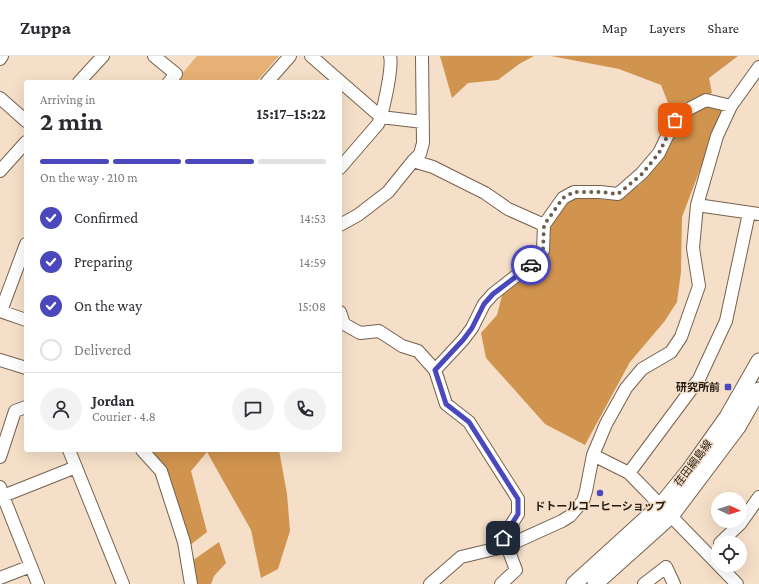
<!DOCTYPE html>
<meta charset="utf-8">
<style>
:root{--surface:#fff;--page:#f2f2f3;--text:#2b2b33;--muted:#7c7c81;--line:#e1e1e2;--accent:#4b48be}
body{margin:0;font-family:"Crimson Pro","Noto Sans JP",serif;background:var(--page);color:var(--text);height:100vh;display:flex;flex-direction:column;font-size:15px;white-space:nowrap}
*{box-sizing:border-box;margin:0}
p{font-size:13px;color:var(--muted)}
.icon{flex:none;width:22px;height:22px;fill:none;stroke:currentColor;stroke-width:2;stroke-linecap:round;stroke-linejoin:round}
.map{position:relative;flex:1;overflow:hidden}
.side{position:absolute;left:24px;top:24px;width:318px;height:372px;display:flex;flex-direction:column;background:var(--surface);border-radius:4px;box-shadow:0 4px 16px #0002}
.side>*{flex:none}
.needle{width:26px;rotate:93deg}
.controls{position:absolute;left:711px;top:436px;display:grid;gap:8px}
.controls a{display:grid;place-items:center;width:36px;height:36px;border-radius:50%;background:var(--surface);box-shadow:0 4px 16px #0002;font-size:20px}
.pin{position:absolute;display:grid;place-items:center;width:34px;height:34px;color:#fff;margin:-17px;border-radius:8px;box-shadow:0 2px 6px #0006}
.courier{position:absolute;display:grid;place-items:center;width:40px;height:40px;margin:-20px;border:3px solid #4b48be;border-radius:50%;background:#fff;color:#222;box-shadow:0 1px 5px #0007}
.summary em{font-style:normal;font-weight:700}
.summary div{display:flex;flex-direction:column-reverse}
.summary{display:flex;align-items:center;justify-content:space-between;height:68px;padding:0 16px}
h1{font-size:26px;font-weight:700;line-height:30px}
.bar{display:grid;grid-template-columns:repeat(4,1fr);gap:6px 4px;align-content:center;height:48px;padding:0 16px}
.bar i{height:5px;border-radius:3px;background:var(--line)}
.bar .active{background:var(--accent)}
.bar p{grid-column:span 4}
.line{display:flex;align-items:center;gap:10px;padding:0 16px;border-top:1px solid var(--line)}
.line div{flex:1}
.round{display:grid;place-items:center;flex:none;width:42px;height:42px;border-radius:21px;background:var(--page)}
ol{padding:0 16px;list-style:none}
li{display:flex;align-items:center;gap:12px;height:44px}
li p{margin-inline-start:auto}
li .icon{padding:4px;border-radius:50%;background:var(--accent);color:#fff;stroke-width:4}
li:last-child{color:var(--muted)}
li i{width:22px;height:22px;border:2px solid var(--line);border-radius:50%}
header{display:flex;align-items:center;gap:24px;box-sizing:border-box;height:56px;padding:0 20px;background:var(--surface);border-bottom:1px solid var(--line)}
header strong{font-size:19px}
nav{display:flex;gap:22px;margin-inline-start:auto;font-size:14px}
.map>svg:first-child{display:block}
</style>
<header>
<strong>Zuppa</strong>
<nav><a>Map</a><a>Layers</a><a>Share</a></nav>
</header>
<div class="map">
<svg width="759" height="528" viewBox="0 0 759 528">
<rect width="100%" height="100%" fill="#f5dfc8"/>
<!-- green -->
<path fill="#e7b175" d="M197,0h82l-23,26h-81z"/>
<!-- forest -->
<path fill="#d1944e" d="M440,0h94l-15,8 -21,16 -30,3 -16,15z
M551,0h187l-29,22 3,15 -42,15 -9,-23 -42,-16z
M706,46l17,7 -41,108 -1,55 -4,30 -13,20 -34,40 -45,83 -40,-21 -59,-66 -5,-25 16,-18 7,-27 42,-44 2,-18 16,-21 14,-8 33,3 29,-15 47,-73z
M152,394h127l8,44 3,37 -12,38 -17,9 -10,-48 -44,-78 -16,19 16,61 -18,14z
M219,486l7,21 -12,13 -3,8h-16l-3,-23z"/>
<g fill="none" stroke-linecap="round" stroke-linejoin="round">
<defs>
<path id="minor" d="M154,0l22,18 -7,8
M311,0l70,61 42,5
M0,3l2,-3
M79,26l24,-26
M267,26l23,-26
M0,42l26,23
M413,105l20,6 52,26 23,16 36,16
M340,112l38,-44c5,-11 15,-57 12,-68
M0,115l26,-29
M697,149l62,9
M340,169l18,-10 30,-23 25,-31 7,-7 3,-11 -1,-87
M0,255l26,9
M1,255l25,-67
M340,256l4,12 16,9 19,-2 23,15 16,5 17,19 11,34 23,18 49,77v15l-22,35
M0,304l26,8
M435,314l28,-30 9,-12 12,-24 9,-10 28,-22 18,-12 4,-10 1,-25 19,-27 11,-6h26l18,2 24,-21 17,-20 16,-33 8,-8 23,-12 25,6
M69,394l54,134
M142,394l19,21 23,71 7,42
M593,399l36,18 108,111
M0,401l15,-46 11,-4
M629,417l70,-94 27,-58 23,-108
M0,431l3,9 73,-29
M0,441l3,-1 35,88
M720,487l20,-19 19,-27
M0,522l31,-12
M430,528l31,-27 46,-11 55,-25 8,-5 13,-15 3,-10 7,-36 13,-31 20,-36 16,-19 29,-17 10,-15 18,-51 -6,-38 4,-43 20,-69 14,-30 28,-39
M501,528l15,-14 -9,-24
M644,528l22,-17 8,17"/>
<path id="major" d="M574,528l87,-79 29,-36 37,-52 32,-56
M595,528l76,-68 67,-89 21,-37"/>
</defs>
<!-- minor casing -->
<use href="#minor" stroke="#75624e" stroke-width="14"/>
<!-- major casing -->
<use href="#major" stroke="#75624e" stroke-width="17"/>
<!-- minor -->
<use href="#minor" stroke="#fff" stroke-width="12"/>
<!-- major -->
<use href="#major" stroke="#fff" stroke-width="15"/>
</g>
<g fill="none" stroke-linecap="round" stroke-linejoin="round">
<!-- done -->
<path stroke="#6c5f52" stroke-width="4" stroke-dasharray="0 7.2" d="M531,209l8,-5 4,-10 1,-25 19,-27 11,-6h26l18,2 24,-20 17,-21 16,-33"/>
<!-- route -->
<path stroke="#4b48be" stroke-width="5" d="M503,482l15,-24v-15l-49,-77 -23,-18 -11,-34 28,-30 9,-12 12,-24 9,-10 38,-29"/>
</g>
<!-- markers -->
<g fill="#4b48be" stroke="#f5dfc8" stroke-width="1.5">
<rect x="724" y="327" width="8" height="8" rx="2"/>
<circle cx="600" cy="437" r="4"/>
</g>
<g text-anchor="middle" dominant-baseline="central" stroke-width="3" stroke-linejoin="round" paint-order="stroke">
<!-- poi labels -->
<g font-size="11" font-weight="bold" fill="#221a12" stroke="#f5dfc8" text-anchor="end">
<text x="720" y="331">研究所前</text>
<text x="600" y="450" text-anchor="middle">ドトールコーヒーショップ</text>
</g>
<!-- street labels -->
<g font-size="11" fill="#221a12" stroke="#f5dfc8">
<text transform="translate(693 407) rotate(-53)">荏田綱島線</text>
</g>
</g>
</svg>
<div class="controls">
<a><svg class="needle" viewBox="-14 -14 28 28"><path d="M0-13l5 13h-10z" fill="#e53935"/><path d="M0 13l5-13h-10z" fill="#7c7c81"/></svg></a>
<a><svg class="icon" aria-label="locate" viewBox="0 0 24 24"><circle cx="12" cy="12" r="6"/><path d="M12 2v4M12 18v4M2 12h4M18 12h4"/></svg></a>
</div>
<div class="pin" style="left:675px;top:64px;background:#ea580c"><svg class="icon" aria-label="bag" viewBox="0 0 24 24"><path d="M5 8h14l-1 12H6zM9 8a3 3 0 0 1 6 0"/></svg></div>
<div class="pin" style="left:503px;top:482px;background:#1f2937"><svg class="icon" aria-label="home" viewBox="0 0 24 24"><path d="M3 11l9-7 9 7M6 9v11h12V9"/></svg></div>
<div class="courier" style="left:531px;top:209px"><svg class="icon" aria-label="car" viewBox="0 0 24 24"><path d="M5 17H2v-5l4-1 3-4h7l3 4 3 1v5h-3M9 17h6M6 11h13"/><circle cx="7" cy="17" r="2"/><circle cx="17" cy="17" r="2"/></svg></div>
<section class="side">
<div class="summary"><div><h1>2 min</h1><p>Arriving in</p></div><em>15:17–15:22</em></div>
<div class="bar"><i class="active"></i><i class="active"></i><i class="active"></i><i></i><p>On the way · 210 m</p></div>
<ol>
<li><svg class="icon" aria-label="check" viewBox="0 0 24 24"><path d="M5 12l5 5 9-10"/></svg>Confirmed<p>14:53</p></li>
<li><svg class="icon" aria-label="check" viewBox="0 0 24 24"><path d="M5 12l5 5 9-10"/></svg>Preparing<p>14:59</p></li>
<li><svg class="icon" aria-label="check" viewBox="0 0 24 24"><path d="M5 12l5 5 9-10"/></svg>On the way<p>15:08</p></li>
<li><i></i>Delivered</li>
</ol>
<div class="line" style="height:72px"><a class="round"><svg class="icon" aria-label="person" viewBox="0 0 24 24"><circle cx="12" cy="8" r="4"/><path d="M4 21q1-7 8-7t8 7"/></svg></a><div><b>Jordan</b><p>Courier · 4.8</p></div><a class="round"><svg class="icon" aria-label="chat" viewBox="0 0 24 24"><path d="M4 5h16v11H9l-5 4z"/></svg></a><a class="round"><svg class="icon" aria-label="phone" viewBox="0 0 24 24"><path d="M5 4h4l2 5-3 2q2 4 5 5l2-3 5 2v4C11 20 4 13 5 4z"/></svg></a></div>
</section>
</div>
